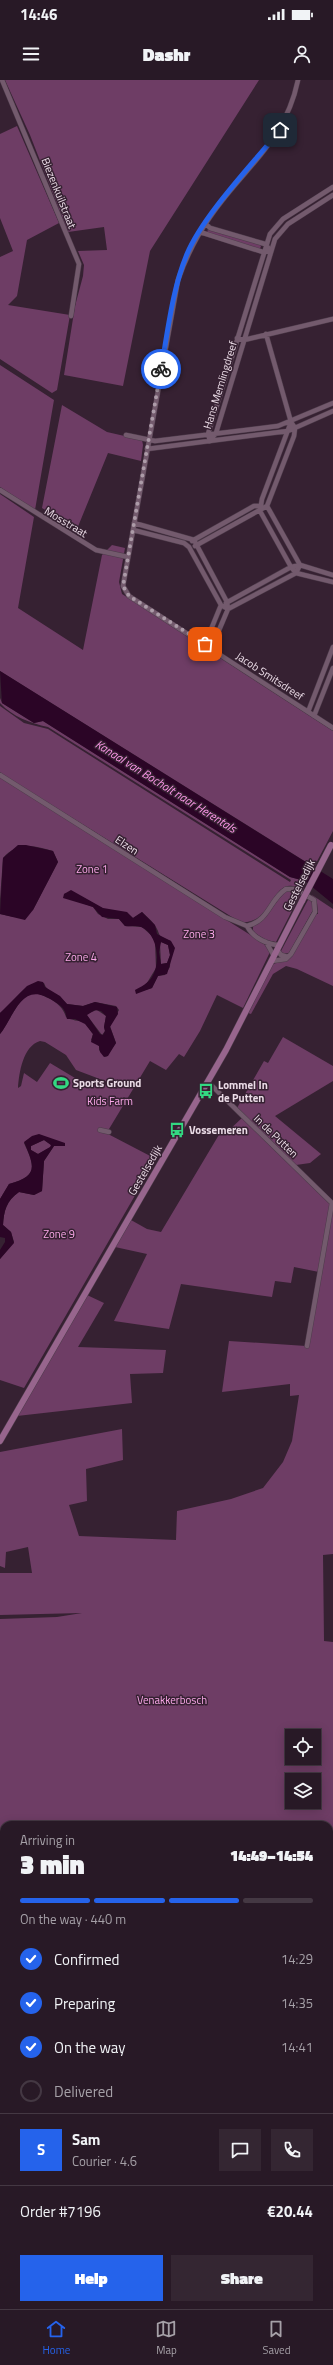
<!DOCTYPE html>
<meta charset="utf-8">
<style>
:root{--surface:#281926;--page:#342632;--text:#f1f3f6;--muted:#a5a0a7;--line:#443843;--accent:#2563eb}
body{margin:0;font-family:"Titillium Web",sans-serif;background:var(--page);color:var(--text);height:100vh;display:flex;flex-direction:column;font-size:15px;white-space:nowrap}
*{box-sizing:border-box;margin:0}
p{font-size:13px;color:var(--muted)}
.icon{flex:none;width:22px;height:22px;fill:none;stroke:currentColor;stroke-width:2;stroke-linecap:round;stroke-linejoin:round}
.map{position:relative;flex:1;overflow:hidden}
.side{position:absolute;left:0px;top:1741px;width:333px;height:488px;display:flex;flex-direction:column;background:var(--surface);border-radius:12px 12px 0 0;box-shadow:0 2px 10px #0003,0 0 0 1px var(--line)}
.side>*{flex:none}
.fabs{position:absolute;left:285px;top:1649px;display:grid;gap:8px}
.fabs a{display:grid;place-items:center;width:36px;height:36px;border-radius:0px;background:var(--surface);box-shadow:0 2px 10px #0003,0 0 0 1px var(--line);font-size:20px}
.pin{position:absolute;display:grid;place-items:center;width:34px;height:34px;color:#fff;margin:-17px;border-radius:8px;box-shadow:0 2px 6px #0006}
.courier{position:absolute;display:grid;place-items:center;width:40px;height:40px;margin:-20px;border:3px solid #2563eb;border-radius:50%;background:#fff;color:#222;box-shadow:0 1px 5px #0007}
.overview em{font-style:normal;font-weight:800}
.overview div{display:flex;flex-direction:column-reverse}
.overview{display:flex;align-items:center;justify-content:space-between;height:68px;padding:0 20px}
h1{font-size:26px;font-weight:800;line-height:30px}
.bar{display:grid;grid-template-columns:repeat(4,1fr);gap:6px 4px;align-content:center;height:48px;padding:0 20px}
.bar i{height:5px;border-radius:3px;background:var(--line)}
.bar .current{background:var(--accent)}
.bar p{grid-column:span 4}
.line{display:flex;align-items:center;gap:10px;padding:0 20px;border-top:1px solid var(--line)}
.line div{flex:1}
.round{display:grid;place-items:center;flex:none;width:42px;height:42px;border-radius:0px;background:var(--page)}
ol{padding:0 20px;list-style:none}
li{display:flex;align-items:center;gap:12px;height:44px}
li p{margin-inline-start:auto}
li .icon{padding:4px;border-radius:50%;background:var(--accent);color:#fff;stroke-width:4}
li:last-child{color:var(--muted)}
li i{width:22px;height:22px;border:2px solid var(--line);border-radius:50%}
.cta{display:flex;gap:8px;margin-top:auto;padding:8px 20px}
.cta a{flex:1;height:46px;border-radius:0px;background:var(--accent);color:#fff;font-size:16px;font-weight:800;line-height:46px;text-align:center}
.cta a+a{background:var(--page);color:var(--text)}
.status{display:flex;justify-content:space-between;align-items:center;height:28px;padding:0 20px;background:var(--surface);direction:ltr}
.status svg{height:11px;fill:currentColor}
header{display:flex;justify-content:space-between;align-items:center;height:52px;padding:0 20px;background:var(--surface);font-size:18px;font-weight:800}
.tab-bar{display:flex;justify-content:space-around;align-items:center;height:56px;border-top:1px solid var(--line);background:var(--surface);font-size:11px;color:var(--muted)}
.tab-bar a{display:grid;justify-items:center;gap:2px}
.tab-bar .current{color:var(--accent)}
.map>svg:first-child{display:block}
</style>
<div class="status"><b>14:46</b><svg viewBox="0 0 49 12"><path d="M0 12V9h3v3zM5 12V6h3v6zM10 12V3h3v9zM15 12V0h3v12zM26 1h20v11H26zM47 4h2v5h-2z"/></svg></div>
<header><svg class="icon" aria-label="menu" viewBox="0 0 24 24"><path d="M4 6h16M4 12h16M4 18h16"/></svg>Dashr<svg class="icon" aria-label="person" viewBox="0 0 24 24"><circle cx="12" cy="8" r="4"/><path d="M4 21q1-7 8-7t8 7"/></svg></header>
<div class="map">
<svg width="333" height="2229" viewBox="0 0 333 2229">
<rect width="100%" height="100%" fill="#362132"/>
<!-- green -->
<path fill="#6e3d65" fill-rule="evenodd" d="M5,0h254l-109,171 -27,135 -59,-11 11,-69 8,-30 1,-11 -6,-14 29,-1 -3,-23 -36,5 -38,-97z
M17,46l42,97 -32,17 -10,56 -9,9 62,10 -13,75 -5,3 -52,-34v-102l13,-6 -13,-33v-84z
M208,149l52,15 1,3 -2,2 -52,-16z
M0,285l54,35 -19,110 -35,-23z
M62,325l45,27 35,8 1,5 -2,16 -33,-8 -31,76 -35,-21z
M0,414l34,23 -16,91 65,42 19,-95 10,-10 13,3 -6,34 3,12 211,137v100l-19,36 -314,-196z
M0,618l2,5 32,20 9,-2 247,156 15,4 -2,9c-33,-20 -27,36 -63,32l-240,-149v-67l24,17 24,6 242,153 1,-2 -243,-153c-18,-4 -35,-10 -48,-24z
M0,697l252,159 12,8 6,8 -27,56 -26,-13 -17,36 -16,26 -5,-3 -13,16 -16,-9 -41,68 -1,5 48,25 -132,229 -24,-8v-121l14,-17 -3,-10 -8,-7c1,-14 3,-24 16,-33l15,3 8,-4 2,-30 10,-15h11c-16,-7 -27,-17 -41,-3 11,24 14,33 -15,41l-9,15v-165c8,-9 19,-39 33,-41 4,-1 10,3 15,5 9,4 15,10 18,19 6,4 12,3 19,6 3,2 5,8 8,11l-2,6 8,6v4l7,7 10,-14 -6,-17 9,-16 -3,-4 -21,-4 -12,4 -16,-2c-7,-8 -20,-11 -23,-21 -20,-3 -30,21 -44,30v-99l14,3 19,-7 25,-48 -5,-11c-18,-6 -37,-9 -50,7l-3,41zM67,813c15,1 24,10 37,16 11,4 20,0 29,9l9,-6c4,4 9,8 12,12 8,11 1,12 17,17l-1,26 -5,8 -7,1 -6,12 -10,3 14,-23 -1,-26 -3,-6 -10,-9 -17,-1 -6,-7h-11l-10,-5 -5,-7 -24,-9 -5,-4zM40,961l5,1 21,13 10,15 37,14 5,5 -27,-8 -2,4 -4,-1 -35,-21 -13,19 -13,-9 -3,13 -3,2c1,-15 5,-42 22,-47z
M288,810h6l7,3 -25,49 -10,-2 -13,-8v-6c16,-7 21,-25 35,-36z
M312,815l21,14v77l-36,-17 -11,-3 -13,8 -22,40 -3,-1 25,-49 17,-6 25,-44h3l-1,-11z
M309,818l5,8 -1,4 -24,43 -7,1 -1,-3z
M161,862l7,3 2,10 -3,8 -6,1 -1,-20z
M97,930l9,6 -2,11 1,4 -3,4 -16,-21z
M283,957l50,29v15l-58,35 46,38 -11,9 -14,2 -59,-57 27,-47 4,2z
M243,1037l87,85 -11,70 -25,-5 -3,16 -16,-2 -3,16 -91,-13 -12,45 -55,-8 33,-67 -32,-7 16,-27 16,9 14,3 62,-104 4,4z
M44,1060l7,5v2l-13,7 -7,-4v-4z
M333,1126v348l-10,1 1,86 9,1v667h-333v-403l4,-13v412h325v-480h-325v25l-4,-1v-230l57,-2 25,-4 -82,2v-42h32l-4,-26 -22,5 -1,16 -5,-2v-114l122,-23 1,31 -37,9 1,32 -18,4 10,31 97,4 1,-29 54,-12 32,-11 20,-26 9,-21 7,-46 -9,1v-12l-68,8 7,-51 77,5zM292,1656h22v22h-22zM292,1700h22v22h-22z
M87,1215l17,8 -26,44 88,3 -3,23 -33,1 2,29 -115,13z"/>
<!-- water -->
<path fill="#2b0526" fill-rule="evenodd" d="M0,591l333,208v25l-28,-23 -15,-4 -247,-156 -9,2 -32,-20z
M18,765h8l27,6 5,11 -25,48 -8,10 -25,-6 3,-56z
M71,810l32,18 24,4 6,6 9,-6 13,13 2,9 14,7 4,7 -8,26 -9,2 -6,12 -16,6 -1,-4c6,-3 13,-7 17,-13 9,-14 6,-43 -11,-50 -5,-2 -10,0 -16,-1l-6,-7 -17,-2 -9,-10 -30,-9 1,-4zM161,862l7,3 2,10 -3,8 -6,1 -2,-12z
M38,901l5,1 2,5 15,9 7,8 16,2 12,-4 22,5 1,7 -8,13 6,16 -8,13 -4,1 -4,-5 -1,-6 -8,-4 2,-8 -8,-10 -10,-5h-8c-1,-3 -1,-6 -3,-9 -2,-5 -15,-12 -20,-14 -24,-10 -32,24 -44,38v-21l27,-27zM95,930l6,1 5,5 -2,11 1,4 -2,4 -3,-1 -13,-19z
M39,1054l26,9v3h-11l-10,15 -2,30 -8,4 -15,-3c-13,9 -15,19 -16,33l8,7 3,11 -14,16v-9l5,-8v-4l-5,-1v-38l9,-15c29,-8 26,-17 15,-42l8,-6zM44,1060l7,5 -1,2 -12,7 -7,-4v-4z"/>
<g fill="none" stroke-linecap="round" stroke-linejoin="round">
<defs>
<path id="street" d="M2,0l77,184 -8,52
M298,0c-13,63 -55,88 -88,137 -14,20 -24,40 -32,63l-55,306 6,10 204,132
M206,144l4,4 55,16 6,7
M200,152l63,20 8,-1
M266,254l25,88 4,6 -1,8 -27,70 33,59 33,10
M237,258l7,2 89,-21
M291,342l-29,77 -2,12 31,56 5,6 37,9
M126,355l29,6 123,-15 55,-23
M210,361l-2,-7 62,-200 13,-15 50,-32
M210,361l6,-8 59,-194 13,-15 45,-29
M147,369l141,-18 45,-20
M0,410l96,60 32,7
M134,443l60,17 33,62 1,7 -17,40
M133,450l51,13 5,4 32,58
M192,461l62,-35h7
M195,466l72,-40
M226,523l65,-36 9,-2
M221,525l7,4 68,-36 4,-8
M205,564l16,-39
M308,632l25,-65
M314,636l19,-48
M0,695l225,142 22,9c6,12 21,19 33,19
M247,846c23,-6 22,-26 39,-37h9l19,11 1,12 -24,42 -5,5 -14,2
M266,862l8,14
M277,870l4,5 7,2
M208,1002l125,122
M100,1050l9,2
M307,1266l25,-143"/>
<path id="secondary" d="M0,1361l226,-391 76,-149"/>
</defs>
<!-- street casing -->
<use href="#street" stroke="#4e3c4b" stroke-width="5.5"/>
<!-- secondary casing -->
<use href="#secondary" stroke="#4e3c4b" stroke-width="7"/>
<!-- street -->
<use href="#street" stroke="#735a6d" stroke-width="4.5"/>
<!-- secondary -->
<use href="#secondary" stroke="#97658d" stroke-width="6"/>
<defs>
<path id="secondary-bridge" d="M302,821l29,-56"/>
</defs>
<!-- secondary-bridge casing -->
<use href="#secondary-bridge" stroke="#4e3c4b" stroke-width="7" stroke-linecap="butt"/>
<!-- secondary-bridge -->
<use href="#secondary-bridge" stroke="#97658d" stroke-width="6"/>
</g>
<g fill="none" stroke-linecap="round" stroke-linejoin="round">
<!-- done -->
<path stroke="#ac9ba8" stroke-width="4" stroke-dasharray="0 7.2" d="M161,289l-38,217 6,10 76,48"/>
<!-- route -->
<path stroke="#2563eb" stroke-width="5" d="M161,289c7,-38 11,-79 26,-115 17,-40 65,-89 93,-124"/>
</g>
<!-- icons -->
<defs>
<symbol id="stadium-bare" viewBox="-9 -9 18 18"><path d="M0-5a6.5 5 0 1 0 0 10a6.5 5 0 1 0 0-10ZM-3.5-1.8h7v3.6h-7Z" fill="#33d882" stroke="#362132" stroke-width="2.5" paint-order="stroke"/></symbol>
<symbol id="bus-bare" viewBox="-9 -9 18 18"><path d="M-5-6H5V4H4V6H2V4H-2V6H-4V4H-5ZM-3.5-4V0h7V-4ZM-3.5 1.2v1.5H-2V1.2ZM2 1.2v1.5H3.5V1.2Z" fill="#33d882" stroke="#362132" stroke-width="2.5" paint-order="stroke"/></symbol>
</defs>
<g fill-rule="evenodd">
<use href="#stadium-bare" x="50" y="992" width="22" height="22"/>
<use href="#bus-bare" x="195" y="1000" width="22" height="22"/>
<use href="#bus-bare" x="166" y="1039" width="22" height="22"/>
</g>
<g text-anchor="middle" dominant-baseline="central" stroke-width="3" stroke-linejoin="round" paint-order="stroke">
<!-- street labels -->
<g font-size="11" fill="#ebdce7" stroke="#362132">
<text transform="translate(59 113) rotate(68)">Biezenkuilstraat</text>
<text transform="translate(220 305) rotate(-73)">Hans Memlingdreef</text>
<text transform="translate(66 442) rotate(31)">Mosstraat</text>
<text transform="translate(270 596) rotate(33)">Jacob Smitsdreef</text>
<text transform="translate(127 765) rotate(33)">Elzen</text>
<text transform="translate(299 805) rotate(-63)">Gestelsedijk</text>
<text transform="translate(276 1056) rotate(44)">In de Putten</text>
<text transform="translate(145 1090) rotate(-60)">Gestelsedijk</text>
</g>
<!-- park labels -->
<g font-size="11" fill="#fba8e9" stroke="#362132">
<text x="92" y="789">Zone 1</text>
<text x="199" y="854">Zone 3</text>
<text x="81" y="877">Zone 4</text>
<text x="110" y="1021">Kids Farm</text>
<text x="59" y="1154">Zone 9</text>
<text x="172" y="1620">Venakkerbosch</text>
</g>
<!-- poi labels -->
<g font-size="11" font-weight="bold" fill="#ebdce7" stroke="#362132" text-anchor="start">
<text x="73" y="1003">Sports Ground</text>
<text x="218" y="1005">Lommel In<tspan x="218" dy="13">de Putten</tspan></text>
<text x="189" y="1050">Vossemeren</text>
</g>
<!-- water labels -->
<g font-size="12" font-style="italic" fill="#fd96e9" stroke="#362132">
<text transform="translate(166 706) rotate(32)">Kanaal van Bocholt naar Herentals</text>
</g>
</g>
</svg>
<div class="fabs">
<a><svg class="icon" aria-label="locate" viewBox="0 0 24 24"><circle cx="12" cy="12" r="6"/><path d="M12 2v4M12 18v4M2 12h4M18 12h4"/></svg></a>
<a><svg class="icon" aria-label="layers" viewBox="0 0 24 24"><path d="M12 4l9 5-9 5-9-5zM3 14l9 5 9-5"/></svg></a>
</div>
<div class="pin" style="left:205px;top:564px;background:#ea580c"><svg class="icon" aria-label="bag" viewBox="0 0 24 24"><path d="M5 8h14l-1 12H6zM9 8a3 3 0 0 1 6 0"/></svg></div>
<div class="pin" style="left:280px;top:50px;background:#1f2937"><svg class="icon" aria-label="home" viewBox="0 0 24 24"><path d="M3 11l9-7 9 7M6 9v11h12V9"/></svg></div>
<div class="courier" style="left:161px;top:289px"><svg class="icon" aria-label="bike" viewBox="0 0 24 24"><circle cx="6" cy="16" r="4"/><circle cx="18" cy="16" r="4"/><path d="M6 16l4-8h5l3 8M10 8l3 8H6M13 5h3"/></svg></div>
<section class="side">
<div class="overview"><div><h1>3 min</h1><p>Arriving in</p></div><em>14:49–14:54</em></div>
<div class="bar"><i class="current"></i><i class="current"></i><i class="current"></i><i></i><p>On the way · 440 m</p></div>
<ol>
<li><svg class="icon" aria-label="check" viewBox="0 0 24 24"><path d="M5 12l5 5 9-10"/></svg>Confirmed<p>14:29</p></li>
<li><svg class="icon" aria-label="check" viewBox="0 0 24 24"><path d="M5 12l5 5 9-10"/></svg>Preparing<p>14:35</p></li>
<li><svg class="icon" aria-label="check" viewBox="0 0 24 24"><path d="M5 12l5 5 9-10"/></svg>On the way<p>14:41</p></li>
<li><i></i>Delivered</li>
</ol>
<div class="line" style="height:72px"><b class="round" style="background:var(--accent);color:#fff">S</b><div><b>Sam</b><p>Courier · 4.6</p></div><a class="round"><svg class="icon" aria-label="chat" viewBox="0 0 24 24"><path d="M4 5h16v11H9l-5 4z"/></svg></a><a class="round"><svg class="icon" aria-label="phone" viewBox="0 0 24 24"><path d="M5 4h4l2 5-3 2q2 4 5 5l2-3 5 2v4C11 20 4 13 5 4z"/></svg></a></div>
<div class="line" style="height:52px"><div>Order #7196</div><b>€20.44</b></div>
<div class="cta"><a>Help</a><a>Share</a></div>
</section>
</div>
<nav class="tab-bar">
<a class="current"><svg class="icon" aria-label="home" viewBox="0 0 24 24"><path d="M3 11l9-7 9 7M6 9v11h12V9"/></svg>Home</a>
<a><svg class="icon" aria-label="map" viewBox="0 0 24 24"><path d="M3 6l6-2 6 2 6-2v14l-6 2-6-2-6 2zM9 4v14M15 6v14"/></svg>Map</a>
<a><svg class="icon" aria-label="saved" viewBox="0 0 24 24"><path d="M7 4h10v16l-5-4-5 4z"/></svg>Saved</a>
</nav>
